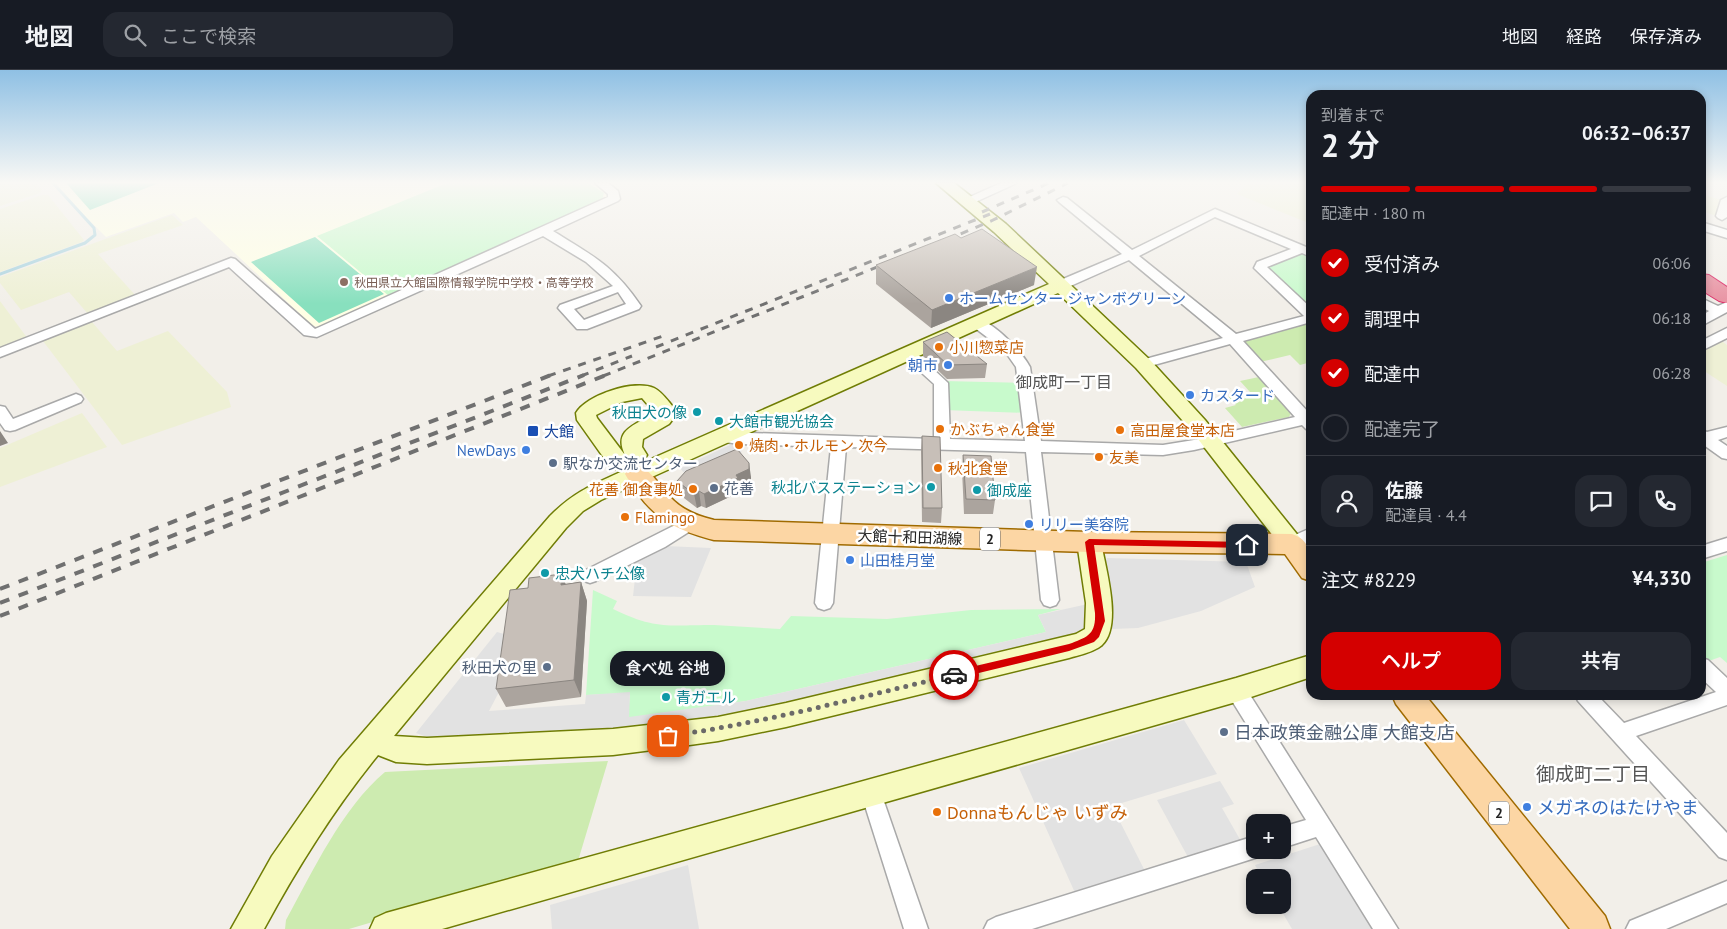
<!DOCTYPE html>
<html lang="ja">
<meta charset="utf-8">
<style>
:root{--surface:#171b24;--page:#242831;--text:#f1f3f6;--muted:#9ea1a6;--line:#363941;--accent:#d40000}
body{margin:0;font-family:"PT Sans","Noto Sans JP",sans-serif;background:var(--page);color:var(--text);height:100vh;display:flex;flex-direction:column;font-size:19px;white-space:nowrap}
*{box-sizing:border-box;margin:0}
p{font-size:16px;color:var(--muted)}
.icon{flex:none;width:28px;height:28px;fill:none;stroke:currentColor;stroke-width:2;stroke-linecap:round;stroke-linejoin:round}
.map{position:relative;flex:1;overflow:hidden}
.sheet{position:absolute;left:1306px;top:20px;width:400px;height:610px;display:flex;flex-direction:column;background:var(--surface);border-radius:15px;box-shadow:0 2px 8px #0003}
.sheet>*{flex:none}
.tools{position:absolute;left:1246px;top:744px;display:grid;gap:10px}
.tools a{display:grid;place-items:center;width:45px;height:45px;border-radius:10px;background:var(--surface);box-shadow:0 2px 8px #0003;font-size:25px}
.pin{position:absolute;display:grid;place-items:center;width:42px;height:42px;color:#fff;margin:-21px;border-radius:10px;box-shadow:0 2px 8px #0006}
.courier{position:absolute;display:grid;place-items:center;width:50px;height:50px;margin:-25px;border:4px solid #d40000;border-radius:50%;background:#fff;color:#222;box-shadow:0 1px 6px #0007}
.bubble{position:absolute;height:35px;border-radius:15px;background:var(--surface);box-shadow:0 2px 8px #0003;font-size:16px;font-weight:600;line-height:35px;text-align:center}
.head em{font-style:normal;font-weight:600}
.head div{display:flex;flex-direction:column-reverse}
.head{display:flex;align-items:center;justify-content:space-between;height:85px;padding:0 15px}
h1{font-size:32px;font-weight:600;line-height:38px}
.bar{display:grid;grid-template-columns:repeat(4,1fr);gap:8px 5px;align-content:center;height:60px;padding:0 15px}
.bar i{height:6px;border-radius:4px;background:var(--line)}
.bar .selected{background:var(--accent)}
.bar p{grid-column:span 4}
.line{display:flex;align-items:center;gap:12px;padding:0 15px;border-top:1px solid var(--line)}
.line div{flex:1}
.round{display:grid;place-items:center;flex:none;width:52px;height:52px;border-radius:15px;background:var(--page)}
ol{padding:0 15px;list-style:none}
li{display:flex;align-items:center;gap:15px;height:55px}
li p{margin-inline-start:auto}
li .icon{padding:5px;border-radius:50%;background:var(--accent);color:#fff;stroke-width:4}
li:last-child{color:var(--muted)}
li i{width:28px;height:28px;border:2px solid var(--line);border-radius:50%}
.cta{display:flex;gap:10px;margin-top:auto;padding:10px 15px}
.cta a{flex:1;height:58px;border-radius:15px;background:var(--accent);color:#fff;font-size:20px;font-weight:600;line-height:58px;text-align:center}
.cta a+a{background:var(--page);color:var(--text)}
header{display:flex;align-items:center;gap:30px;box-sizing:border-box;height:70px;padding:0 25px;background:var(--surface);border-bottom:1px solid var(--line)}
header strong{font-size:24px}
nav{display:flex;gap:28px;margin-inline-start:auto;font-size:18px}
.search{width:350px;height:45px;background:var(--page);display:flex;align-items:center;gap:12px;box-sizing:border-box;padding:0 18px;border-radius:15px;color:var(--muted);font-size:19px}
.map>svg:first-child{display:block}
</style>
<header>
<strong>地図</strong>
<div class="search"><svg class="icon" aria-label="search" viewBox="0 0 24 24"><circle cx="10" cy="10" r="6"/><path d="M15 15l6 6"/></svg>ここで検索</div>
<nav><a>地図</a><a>経路</a><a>保存済み</a></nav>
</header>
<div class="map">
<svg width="1727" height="859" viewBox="0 0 1727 859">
<rect width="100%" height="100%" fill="#f2efe9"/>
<!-- education -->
<path fill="#ffffe5" d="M52,113h539l16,10 -1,6 -285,128 -8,-1 -117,-109 -13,5 -9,-9 -68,24z"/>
<!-- farmland -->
<path fill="#eef0d5" d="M0,113h36l6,7 -2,3 -40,13z
M1248,113h63v41l-74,-30z
M1701,124l20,6 -4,16 -16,-5z
M42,125h6l36,45 -2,2 -82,30v-63z
M172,145l11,10 -85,29 38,42 -48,18 -19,-22 -48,18 -21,-27v-6z
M0,231l28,38 -28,11z
M92,252l25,29 51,-20 59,61 4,15 -109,38 -79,-104z
M1720,270l7,5v41l-26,-17v-18z
M82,343l25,34 -107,40v-39z"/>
<!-- grass -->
<path fill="#cdebb0" d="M1307,253l4,1v38l-11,3 -10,-10 -30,7 -17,-17v-5z
M1259,307l32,36 -2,4 -47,10 -17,-19 11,-3 -8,-8 22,-5 -10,-11z
M608,691l-30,100 -229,68h-64l1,-9c27,-49 56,-112 99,-148z"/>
<!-- park -->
<path fill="#c8facc" d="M447,113h141l16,10 -2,7 -213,96 -72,-60z
M1305,182l6,2v59l-49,-44z
M944,311l80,2 3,30 -83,-3z
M1727,485v108l-7,-6 -14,5 -5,-3v-96z
M593,520l24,11 -4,8c43,21 56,16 101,16 22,1 44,3 66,4l11,-13 96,3 84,-9 90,-1 -23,6 8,17 -300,69 -118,17 2,-25 -44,2z"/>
<!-- pitch -->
<path fill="#88e0be" d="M66,113h93l-69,27z
M315,167l69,57 -65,29 -68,-61z"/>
<!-- parking -->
<path fill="#e2e2e2" d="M730,375h12l-2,17 -47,22 -13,-16z
M665,476l46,2 -20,49 -58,-1 3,-26h-4l2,-10z
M1107,488l139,4 9,25 -54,24 -63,17 -26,1 -9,-61z
M1088,534l2,18 -11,15 -347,81 -107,14 -192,7 -17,-6 81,-101 17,5 -15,55 -10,19 96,-7 1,-9 44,-3 -1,25 117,-16 300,-69 -8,-17z
M1184,650l33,54 -105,32 34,67 -70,22 -57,-127z
M1220,711l14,23 -12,4 20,35 -53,16 -32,-59z
M1320,774l54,85h-82l-14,-24h4v-27l-20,-1 -7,-12z
M688,795l11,64h-147l-2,-24z"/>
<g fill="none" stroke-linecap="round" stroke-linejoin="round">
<!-- stream -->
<path stroke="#aad3df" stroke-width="3" d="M0,204l85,-31 10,-8 -1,-7 -41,-45"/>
<defs>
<path id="street" d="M595,113h13l10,8 2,8 -2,2 -65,30c40,25 60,34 88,75l-2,3 -52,20h-10l-19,-21 2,-3 53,-19 -27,-24 -43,-26 -226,101 -13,-2 -75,-68 -229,90v-9l231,-90 4,1 80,70 293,-132v-3zM618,222l8,12 -42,16 -10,-11z
M1001,113h16l-46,21h-8l-2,-2 2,-2z
M1063,127l4,1 65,52 83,-41 96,40v8l-9,-4 -35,14 44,41v14l-68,19 66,72h2v17l-5,-1 -4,-4 -108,25 -31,5 -122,-3 18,148 -3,5 -6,2 -6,-2 -3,-5 -15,-148 -180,-5 -13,156 -3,5 -6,2 -6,-2 -3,-5 16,-156 -91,-3 -24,-3 -3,-4 3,-4 5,-1 213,7v-55l-31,-28 -2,-3 2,-3h10l35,33 2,56 75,2 -9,-74 -12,-17 -33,-25 -2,-3 2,-3c18,-4 51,33 59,48l11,74 122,4 31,-5 101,-23 -65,-73 -87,24 -5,-1 -2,-3 2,-3 85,-23 -94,-78 -63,28h-10l-1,-3 1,-3 66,-28 -63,-52 -2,-2zM1215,147l76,32 -34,13 -3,6 50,48 -68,18 -97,-78z
M1727,127v20l-5,3 -4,-2 -2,-2 5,-16z
M1701,152l26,8v8l-26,-8z
M1701,228l17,8 9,-4v10l-26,14v-10l8,-5 -8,-4z
M1727,258v10l-26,13v-10z
M76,324l5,2 2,3 -2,3 -66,28 -5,1 -5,-1 -5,-7v-17l5,1 8,12z
M1727,357v10l-9,3 9,6v13l-5,-1 -21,-15v-13l6,2z
M689,448l6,2 2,4 -2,4 -30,19 -69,34 -6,2 -6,-2 -3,-5 3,-5z
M1311,458v14l-19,8 -6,-1 -2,-5 2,-5z
M1727,468v13l-26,8v-13z
M1701,588l7,2 19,18v27l-91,31 91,97v27l-8,-3 -141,-156 -3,-6h22l27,28 92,-31 -15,-14z
M1236,612l7,2 155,245h-25l-57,-92 -34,11v-21l24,-7 -77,-124 -3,-6 3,-6z
M871,713l7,3 3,7 47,136h-24l-43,-136 3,-7z
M1255,766v14h10l-2,5 -8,3 -223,71h-48l4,-8 8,-4z
M1727,811v22l-61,26h-40l4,-8z"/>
<path id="secondary" d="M936,113h18l52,41 144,136 55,60 95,118 4,6 -4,6 -8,3 -8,-3 -93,-120 -55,-62 -78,-75 -457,207 -18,11 -17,17 -172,208 33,2 186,-9 105,-12 68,-14 290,-69 9,-5 1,-26 -9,-61 4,-6 8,-3 8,3 4,6c4,25 22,83 1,103 -8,7 -23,10 -33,13l-283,69 -68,14 -50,7 -55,7 -186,9 -31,-2 -18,-7c-44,54 -81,113 -114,174h-33l41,-73 67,-96 211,-244c24,-24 42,-31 73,-45l-12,-3 -34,-48 -1,-7c10,-18 59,-34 78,-25 6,3 11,9 15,14 3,4 7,7 7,13l-7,9 -26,15 -1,8 5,8 -5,8 407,-179 -55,-52zM642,328l13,15c-17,11 -43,16 -30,42l-28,-37 -1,-3 26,-13z
M1311,585v22l-75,25 -794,227h-72l5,-11 11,-5 850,-235z"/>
<path id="primary" d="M637,395c15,5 22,21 33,32 12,13 27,19 44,23l375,12 203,2c22,7 19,28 19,47l-9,-3 -17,-24 -196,-2 -375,-12c-44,-11 -66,-26 -89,-66l3,-6z
M1392,625h33l180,221 5,13h-40l-174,-225z"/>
<path id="highway" d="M1701,204l8,1 18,12v16l-8,-2 -18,-11z"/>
</defs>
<!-- street casing -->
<use href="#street" stroke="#a9a9a9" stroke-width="3"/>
<!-- secondary casing -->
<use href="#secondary" stroke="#707d05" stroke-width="3"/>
<!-- primary casing -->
<use href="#primary" stroke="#a06b00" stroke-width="3"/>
<!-- highway casing -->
<use href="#highway" stroke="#dc2a67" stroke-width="2"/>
<!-- street -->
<use href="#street" fill="#fff" fill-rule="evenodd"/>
<!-- secondary -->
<use href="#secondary" fill="#f7fabf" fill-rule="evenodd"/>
<!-- primary -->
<use href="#primary" fill="#fcd6a4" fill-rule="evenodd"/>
<!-- highway -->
<use href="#highway" fill="#e892a2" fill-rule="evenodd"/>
<!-- rail-far1 -->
<path stroke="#707070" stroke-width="3" stroke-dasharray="8 8" stroke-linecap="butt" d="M982,142l67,-29
M946,170l45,-19 77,-38
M656,277l334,-133
M548,306l115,-40
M581,306l51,-20
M603,306l287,-114"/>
<!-- rail -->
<path stroke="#707070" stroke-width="4" stroke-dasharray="10 10" stroke-linecap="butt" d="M0,519l551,-214
M0,533l584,-228
M0,546l606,-241"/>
</g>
<!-- wall -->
<path fill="#aba49e" d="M876,195l158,20 -103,43 -55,-44z
M923,272l64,22 -2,14 -38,1 -24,-23z
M922,366l20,72 -1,15 -19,-1 -1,-71z
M963,385l32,45 -2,14h-29l-2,-44z
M751,407v6l-11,5v4l-34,16 -5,-2 -4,2 -17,-13 -3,-14z
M581,512l6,19 -6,96 -75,10 -10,-18 70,-105z"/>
<!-- shaded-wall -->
<path fill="#8b8681" d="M1037,197l-3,18 -103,43 1,-18z
M0,361l8,12 -8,3z
M749,393l2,14v6l-11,5v4l-34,16 -2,-14 32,-19z
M699,421l2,15 -4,2 -3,-14z
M562,504l7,19 -8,-8z
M581,512l6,19 -6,96 -7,-17z"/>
<!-- building -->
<path fill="#c7bfb8" stroke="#8b8681" d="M982,159l55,38 -105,43 -56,-45 79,-31 6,4z
M947,262l40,32 -39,1 -25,-23z
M922,366l18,1 2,71h-19z
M737,379l12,14v6l-13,6 2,3 -34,16 -5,-3 -5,3 -17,-13 9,-10z
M963,385l28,1 4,44 -29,-1z
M562,504l-1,11 20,-3 -7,98 -78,9 14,-99 18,-2 1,-10z"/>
<!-- sky -->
<linearGradient id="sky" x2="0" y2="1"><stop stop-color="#8fc0e4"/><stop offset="0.48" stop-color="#f9f8f5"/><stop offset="1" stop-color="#f9f8f5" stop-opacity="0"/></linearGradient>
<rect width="1727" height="234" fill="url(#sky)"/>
<!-- route -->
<path fill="#d40000" d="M1089,469l158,3 4,3 -4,3 -153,-3 11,76 -6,16 -5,5 -25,9 -115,28 -3,-1v-6l3,-1 115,-27c18,-7 27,-9 26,-31l-10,-71z"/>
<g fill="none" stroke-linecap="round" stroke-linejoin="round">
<!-- done -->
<path stroke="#6b6a68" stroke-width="5" stroke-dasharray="0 9" d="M668,666c97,-13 191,-39 286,-61"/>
</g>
<!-- markers -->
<circle fill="#8d6e63" stroke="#fff" stroke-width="2" cx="344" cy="212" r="5"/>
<g fill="#3f7fe0" stroke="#fff" stroke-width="2">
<circle cx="949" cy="228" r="5"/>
<circle cx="948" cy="295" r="5"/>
<circle cx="1190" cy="325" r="5"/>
<circle cx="526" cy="380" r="5"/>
<circle cx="1029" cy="454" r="5"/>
<circle cx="850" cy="490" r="5"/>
<circle cx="1527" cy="737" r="5"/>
</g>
<g fill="#e8710a" stroke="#fff" stroke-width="2">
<circle cx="939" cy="277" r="5"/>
<circle cx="940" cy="359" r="5"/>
<circle cx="1120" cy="360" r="5"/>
<circle cx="739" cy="375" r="5"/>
<circle cx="1099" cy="387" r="5"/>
<circle cx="938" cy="398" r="5"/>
<circle cx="693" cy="419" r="5"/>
<circle cx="625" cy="447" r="5"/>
<circle cx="937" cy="742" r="5"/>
</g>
<g fill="#0f9aa8" stroke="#fff" stroke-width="2">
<circle cx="697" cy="342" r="5"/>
<circle cx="719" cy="351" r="5"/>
<circle cx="931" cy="417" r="5"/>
<circle cx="977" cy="420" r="5"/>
<circle cx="545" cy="503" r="5"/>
<circle cx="666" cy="627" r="5"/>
</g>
<rect fill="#1a4fb4" stroke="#fff" stroke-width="2" x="527" y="355" width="12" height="12" rx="2.5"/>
<g fill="#5c6f8a" stroke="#fff" stroke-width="2">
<circle cx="553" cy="393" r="5"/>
<circle cx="714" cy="418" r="5"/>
<circle cx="547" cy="597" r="5"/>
<circle cx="1224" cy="662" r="5"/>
</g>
<g text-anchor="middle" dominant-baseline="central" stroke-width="5" stroke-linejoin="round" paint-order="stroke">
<!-- far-education labels -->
<g font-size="12" fill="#785e54" stroke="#fff" text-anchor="start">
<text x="354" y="212">秋田県立大館国際情報学院中学校・高等学校</text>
</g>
<!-- shield labels -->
<g fill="#fff" stroke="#646464" stroke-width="1">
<rect x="980" y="457.5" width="20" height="23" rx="4"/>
<rect x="1489" y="731.5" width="20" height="23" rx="4"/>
</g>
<g font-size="14" font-weight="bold" fill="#222">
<text x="990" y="469">2</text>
<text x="1499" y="743">2</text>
</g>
<!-- shop labels -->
<g font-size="15" fill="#366cbe" stroke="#fff" text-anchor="start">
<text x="959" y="228">ホームセンター ジャンボグリーン</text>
<text x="938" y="295" text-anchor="end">朝市</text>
<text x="1200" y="325">カスタード</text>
<text x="516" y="380" text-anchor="end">NewDays</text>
<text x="1039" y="454">リリー美容院</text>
<text x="860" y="490">山田桂月堂</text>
</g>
<!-- food labels -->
<g font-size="15" fill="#c56008" stroke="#fff" text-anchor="start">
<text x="949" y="277">小川惣菜店</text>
<text x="950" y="359">かぶちゃん食堂</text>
<text x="1130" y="360">高田屋食堂本店</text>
<text x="749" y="375">焼肉・ホルモン 次今</text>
<text x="1109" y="387">友美</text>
<text x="948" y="398">秋北食堂</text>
<text x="683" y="419" text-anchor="end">花善 御食事処</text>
<text x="635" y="447">Flamingo</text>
</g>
<!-- culture labels -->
<g font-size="15" fill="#0d838f" stroke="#fff" text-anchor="start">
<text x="687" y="342" text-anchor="end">秋田犬の像</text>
<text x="729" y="351">大館市観光協会</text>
<text x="921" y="417" text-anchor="end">秋北バスステーション</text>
<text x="987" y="420">御成座</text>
<text x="555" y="503">忠犬ハチ公像</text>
<text x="676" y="627">青ガエル</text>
</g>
<!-- transit labels -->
<g font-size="15" fill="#164399" stroke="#fff" text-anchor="start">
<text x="544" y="361">大館</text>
</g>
<!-- service labels -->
<g font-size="15" fill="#4e5e75" stroke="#fff" text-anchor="start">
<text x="563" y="393">駅なか交流センター</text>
<text x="724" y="418">花善</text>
<text x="537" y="597" text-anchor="end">秋田犬の里</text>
</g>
<!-- street labels -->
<g font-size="15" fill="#222" stroke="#fff">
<text transform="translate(910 467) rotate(2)">大館十和田湖線</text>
</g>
<!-- neighbourhood labels -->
<g font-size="16" fill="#555" stroke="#fff">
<text x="1064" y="312">御成町一丁目</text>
</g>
<!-- near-service labels -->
<g font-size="18" fill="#4e5e75" stroke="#fff" text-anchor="start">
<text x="1234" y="662">日本政策金融公庫 大館支店</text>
</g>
<!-- near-shop labels -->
<g font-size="18" fill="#366cbe" stroke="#fff" text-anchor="start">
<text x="1537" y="737">メガネのはたけやま</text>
</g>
<!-- near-food labels -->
<g font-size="18" fill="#c56008" stroke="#fff" text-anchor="start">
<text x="947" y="742">Donnaもんじゃ いずみ</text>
</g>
<!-- near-neighbourhood labels -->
<g font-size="19" fill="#555" stroke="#fff">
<text x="1593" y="704">御成町二丁目</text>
</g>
</g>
</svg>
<div class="tools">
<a>+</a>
<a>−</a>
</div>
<div class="pin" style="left:668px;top:666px;background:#ea580c"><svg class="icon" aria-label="bag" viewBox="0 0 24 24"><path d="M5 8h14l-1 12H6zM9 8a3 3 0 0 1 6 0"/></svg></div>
<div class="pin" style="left:1247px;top:475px;background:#1f2937"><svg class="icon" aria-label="home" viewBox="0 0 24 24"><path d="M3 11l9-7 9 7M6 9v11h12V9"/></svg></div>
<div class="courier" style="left:954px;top:605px"><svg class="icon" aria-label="car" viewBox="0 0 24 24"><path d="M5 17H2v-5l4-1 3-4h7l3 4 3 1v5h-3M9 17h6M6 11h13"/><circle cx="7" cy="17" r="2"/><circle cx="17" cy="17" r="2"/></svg></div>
<div class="bubble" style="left:610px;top:581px;width:115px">食べ処 谷地</div>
<section class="sheet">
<div class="head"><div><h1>2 分</h1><p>到着まで</p></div><em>06:32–06:37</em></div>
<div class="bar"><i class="selected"></i><i class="selected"></i><i class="selected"></i><i></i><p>配達中 · 180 m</p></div>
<ol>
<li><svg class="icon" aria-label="check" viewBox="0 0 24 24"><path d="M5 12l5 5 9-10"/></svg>受付済み<p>06:06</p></li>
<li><svg class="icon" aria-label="check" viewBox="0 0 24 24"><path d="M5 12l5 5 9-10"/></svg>調理中<p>06:18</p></li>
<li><svg class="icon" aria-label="check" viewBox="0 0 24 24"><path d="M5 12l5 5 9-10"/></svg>配達中<p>06:28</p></li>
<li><i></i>配達完了</li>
</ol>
<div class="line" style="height:90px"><a class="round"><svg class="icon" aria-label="person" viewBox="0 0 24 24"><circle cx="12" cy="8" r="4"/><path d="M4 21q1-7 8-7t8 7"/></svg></a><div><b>佐藤</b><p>配達員 · 4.4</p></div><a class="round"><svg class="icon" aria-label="chat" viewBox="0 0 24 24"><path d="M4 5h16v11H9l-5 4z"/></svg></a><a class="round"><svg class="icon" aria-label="phone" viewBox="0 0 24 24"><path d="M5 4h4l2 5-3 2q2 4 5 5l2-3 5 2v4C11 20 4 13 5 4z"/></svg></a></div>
<div class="line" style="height:65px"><div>注文 #8229</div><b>¥4,330</b></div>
<div class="cta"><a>ヘルプ</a><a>共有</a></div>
</section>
</div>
